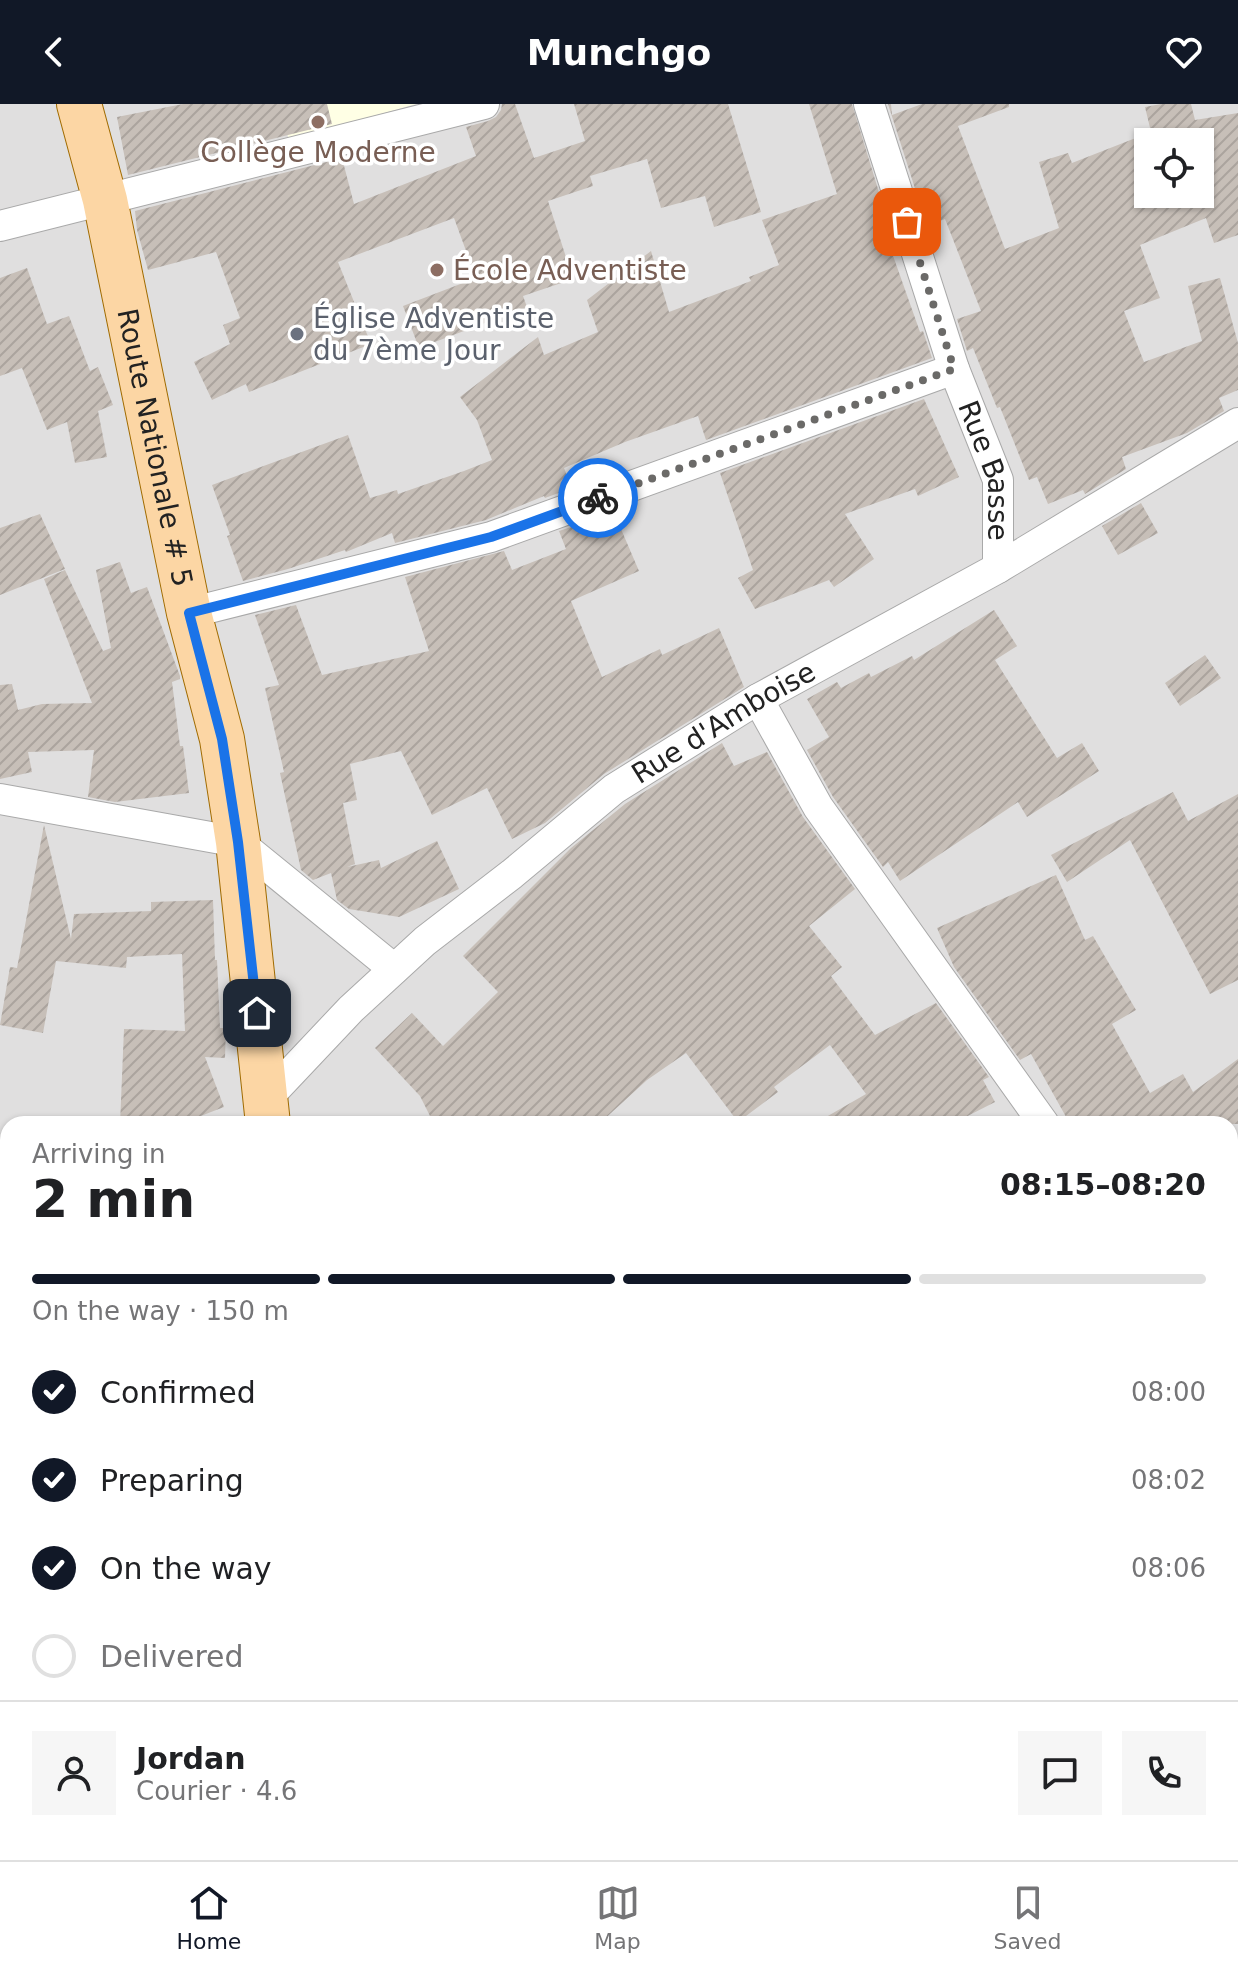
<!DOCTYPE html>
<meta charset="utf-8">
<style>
:root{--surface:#fff;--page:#f6f6f6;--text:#202124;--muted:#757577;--line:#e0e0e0;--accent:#111827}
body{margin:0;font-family:"DejaVu Sans",sans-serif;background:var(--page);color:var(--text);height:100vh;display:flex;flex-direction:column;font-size:30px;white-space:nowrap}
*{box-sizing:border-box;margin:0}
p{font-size:26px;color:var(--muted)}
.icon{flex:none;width:44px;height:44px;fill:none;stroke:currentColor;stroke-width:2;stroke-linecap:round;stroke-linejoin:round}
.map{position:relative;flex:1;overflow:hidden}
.panel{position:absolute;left:0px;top:1012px;width:1238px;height:744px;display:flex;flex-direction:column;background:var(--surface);border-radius:24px 24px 0 0;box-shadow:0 2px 6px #0004}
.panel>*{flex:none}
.fabs{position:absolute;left:1134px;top:24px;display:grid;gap:16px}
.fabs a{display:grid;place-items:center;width:80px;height:80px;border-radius:0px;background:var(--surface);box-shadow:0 2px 6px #0004;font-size:40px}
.pin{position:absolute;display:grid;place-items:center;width:68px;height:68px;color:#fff;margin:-34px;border-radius:16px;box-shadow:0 4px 12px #0006}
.courier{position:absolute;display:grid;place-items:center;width:80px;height:80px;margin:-40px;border:6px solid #1a73e8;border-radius:50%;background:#fff;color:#222;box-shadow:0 2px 10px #0007}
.summary em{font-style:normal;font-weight:800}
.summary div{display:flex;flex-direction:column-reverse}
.summary{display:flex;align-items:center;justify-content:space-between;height:136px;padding:0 32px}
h1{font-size:52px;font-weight:800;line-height:60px}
.bar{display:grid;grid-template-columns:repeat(4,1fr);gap:12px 8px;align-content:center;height:96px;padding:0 32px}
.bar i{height:10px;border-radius:6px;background:var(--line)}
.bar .on{background:var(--accent)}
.bar p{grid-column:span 4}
.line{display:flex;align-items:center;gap:20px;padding:0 32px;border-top:2px solid var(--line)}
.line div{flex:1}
.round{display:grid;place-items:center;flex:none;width:84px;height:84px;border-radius:0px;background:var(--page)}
ol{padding:0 32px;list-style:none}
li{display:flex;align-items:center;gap:24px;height:88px}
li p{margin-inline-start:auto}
li .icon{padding:8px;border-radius:50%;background:var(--accent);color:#fff;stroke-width:4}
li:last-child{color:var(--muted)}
li i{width:44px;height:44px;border:4px solid var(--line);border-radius:50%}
header{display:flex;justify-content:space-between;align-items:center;height:104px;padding:0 32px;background:var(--accent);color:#fff;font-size:36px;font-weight:800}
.tabs{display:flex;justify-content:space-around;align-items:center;height:112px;border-top:2px solid var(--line);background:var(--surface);font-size:22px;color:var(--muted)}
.tabs a{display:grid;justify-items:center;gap:4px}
.tabs .on{color:var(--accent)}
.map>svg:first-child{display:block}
</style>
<header><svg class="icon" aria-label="back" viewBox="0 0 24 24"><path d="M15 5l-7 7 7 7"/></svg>Munchgo<svg class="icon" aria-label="heart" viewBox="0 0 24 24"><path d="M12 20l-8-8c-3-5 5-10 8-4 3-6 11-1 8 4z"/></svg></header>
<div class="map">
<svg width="1238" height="1756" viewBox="0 0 1238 1756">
<defs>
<pattern id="building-hatch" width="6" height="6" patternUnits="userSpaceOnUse" patternTransform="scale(2)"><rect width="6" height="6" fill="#c7bfb8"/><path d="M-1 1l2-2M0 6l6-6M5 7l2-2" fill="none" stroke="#aba49e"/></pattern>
</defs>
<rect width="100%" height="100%" fill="#f2efe9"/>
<!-- residential -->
<path fill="#e0dfdf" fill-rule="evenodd" d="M0,0h1238v1756h-1238zM1148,38h52v52h-52zM8,1020h1222v728h-1222z"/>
<!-- education -->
<path fill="#ffffe5" d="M278,0h138l-127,36z"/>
<!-- building -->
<path fill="url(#building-hatch)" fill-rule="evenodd" d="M183,0h144l5,20 -204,51 -11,-58z
M502,0h13l19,54 51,-17 -11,-37h154l33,108 -47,15 -9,-31 -44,12 -14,-49 -57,17 3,10 -45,15 25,78 -50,17 4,11 -108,41 -16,-42 73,-28 -22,-60 -116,44 33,82 -122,48 -3,-8 -34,16 -18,-38 36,-18 -7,-19 17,-7 -24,-66 -68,18 -11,-40 -2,-19 207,-53 12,46 122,-48 -10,-29 22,-6 8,-4 5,-7z
M809,0h43l41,134 -2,1 4,10 -4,1 29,82 3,-1 9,27 -226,82 -8,-24 -73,26 -61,26 8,20 -27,10 -1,-2 -58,24 -91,23 -3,-10 -46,19 -1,-2 -57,19 -45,12 -16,-45 3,-1 -18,-50 136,-50 22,63 27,-8 1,4 66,-23 28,-11 -15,-40 -17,-23 78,-60 6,18 54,-23 -11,-32 64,-49 18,61 82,-31 -2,-4 30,-12 -17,-45 75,-26z
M888,0h3l1,11 30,-11h87v3l-51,19 47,123 54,-21 -20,-66 29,-9 4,10 79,-31 -6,-25 16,-3h30l4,16 43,-7v122l-24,8 -8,-25 -66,27 20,53 -36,13 20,51 58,-21 -14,-55 32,-8 18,65v47l-19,8 5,13 -37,22 -65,24 4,12 -41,25 -2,-4 -35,14 -11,-27 -8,3 -29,-73 -3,1 -24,-60 -6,3 -10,-32 24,-8 -36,-92 -18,7zM1148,38h52v52h-52z
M27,164l20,56 22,-8 21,55 8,-4 15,38 -15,6 9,46 -32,6 -8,-41 -20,8 -25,-62 -22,8v-98z
M924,295l35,78 -41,19 -3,-7 -70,25 29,45 -40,28 -5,-7 -74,29 -17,-31 15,-8 -33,-97z
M1141,399l17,30 -40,22 -16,-29z
M40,410l25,55 -65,26v-67z
M586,418l6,12 26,-12 21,49 -68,30 31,76 58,-28 2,6 57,-27 25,59 -140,87 -59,49 -33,16 -25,-51 -55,27 -31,-64 -51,13 7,36 -14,3 12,61 -8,3 32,-7 2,8 56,-27 22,48 -60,28 -50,-8 -12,-9 -6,-27 -18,7 -12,-10 -21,-97 4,-1 -19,-84 14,-3 -24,-70 41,-10 26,70 107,-24 -24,-74 99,-26 8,19 54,-21 -7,-18z
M120,458l11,31 16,-6 33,89v3l-8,3 8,64h3l6,47 -74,9 -27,-5 6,-47 -66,2 4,20 -32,7v-94l12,-1 6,26 24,-6 50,-1 -48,-124 21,-9 38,81 8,-3 -15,-78z
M994,506l23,36 -22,14 62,98 25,-15 17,28 -72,46 -9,-15 -118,79 -12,-19 -5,5 -50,-70 -26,-47 22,-13 -22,-38 30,-17 4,6 28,-15 2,4 41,-21 2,4z
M1205,551l16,23 -41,28 -15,-23z
M722,639l12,23 33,-14 36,65 52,72 -46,37 33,41 -11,9 44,59 61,-32 53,74 -6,3 12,22 -43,22h-138l52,-30 -36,-49 -56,42 4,5 -40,30 -52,-69 -39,27 -48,44h-141l-6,-7 -18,7 -14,-28 -45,-48 37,-35 31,33 55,-54 -35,-36 108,-108 54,-44z
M1173,688l15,29 50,-27v186l-28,14 -80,-154 -63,42 -16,-27z
M44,721l27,114 3,-25 77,-3v-9l62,-2 2,60h2l3,68h6l-1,30 -20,-1 19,50 -44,17h-60l4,-95 61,2 -3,-77 -55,3 -1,11 -70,-7 -13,72 -43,-8 10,-58 7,1z
M1056,771l29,65 8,-4 43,74 -24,14 38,69 33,-19 10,18 45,-33v65h-168l-39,-70 -11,6 -66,-93 -17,-39z"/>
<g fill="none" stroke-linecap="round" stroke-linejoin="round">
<defs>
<path id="service" d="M0,1216l8,44"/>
<g id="minor">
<path id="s1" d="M869,0l85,265 44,111v88"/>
<path d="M0,122l484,-122"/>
<path d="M189,509l302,-76 463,-168"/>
<path d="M758,595l60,108 226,317"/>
<path d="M0,695l238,43 156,127"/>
<path id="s2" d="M266,1006v-11l85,-90 74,-68 87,-67 102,-85 144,-90 240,-131 240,-145"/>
<path d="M1230,1267l8,10"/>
<path d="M1230,1521l8,-6"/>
<path d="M244,1756l1,-8"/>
<path d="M972,1756l7,-8"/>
</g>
<g id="primary">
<path id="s3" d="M79,0l26,96 84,413 33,126 16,103 30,282"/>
<path d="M0,1123l8,-3"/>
</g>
</defs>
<!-- service casing -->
<use href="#service" stroke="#a9a9a9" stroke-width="16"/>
<!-- minor casing -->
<use href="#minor" stroke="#a9a9a9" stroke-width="32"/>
<!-- primary casing -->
<use href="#primary" stroke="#a06b00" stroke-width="46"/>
<!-- service -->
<use href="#service" stroke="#fff" stroke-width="14"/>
<!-- minor -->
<use href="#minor" stroke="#fff" stroke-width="30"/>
<!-- primary -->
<use href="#primary" stroke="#fcd6a4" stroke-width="44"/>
</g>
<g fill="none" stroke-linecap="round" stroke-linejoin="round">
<!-- done -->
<path stroke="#6b6a68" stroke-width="8" stroke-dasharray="0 14.4" d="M598,394l356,-129 -47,-147"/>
<!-- route -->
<path stroke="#1a73e8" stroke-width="10" d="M257,909l-19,-171 -16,-103 -33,-126 302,-76 107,-39"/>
</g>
<!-- markers -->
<g fill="#8d6e63" stroke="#fff" stroke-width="3">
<circle cx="318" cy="18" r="8"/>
<circle cx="437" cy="166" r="8"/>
</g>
<circle fill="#6b7280" stroke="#fff" stroke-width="3" cx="297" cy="230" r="8"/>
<g text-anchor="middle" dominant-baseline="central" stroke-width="7" stroke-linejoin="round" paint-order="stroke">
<!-- education labels -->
<g font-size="28" fill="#785e54" stroke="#fff">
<text x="318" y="48">Collège Moderne</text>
<text x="453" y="166" text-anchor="start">École Adventiste</text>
</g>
<!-- worship labels -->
<g font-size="28" fill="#5b616d" stroke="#fff" text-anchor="start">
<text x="313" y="214">Église Adventiste<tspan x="313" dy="32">du 7ème Jour</tspan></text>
</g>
<!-- street labels -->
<g font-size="28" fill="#222" stroke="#fff">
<text stroke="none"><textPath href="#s3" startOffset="352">Route Nationale # 5</textPath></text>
<text stroke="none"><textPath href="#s1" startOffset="386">Rue Basse</textPath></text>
<text stroke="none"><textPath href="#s2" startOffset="606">Rue d'Amboise</textPath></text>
</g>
</g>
</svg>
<div class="fabs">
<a><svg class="icon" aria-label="locate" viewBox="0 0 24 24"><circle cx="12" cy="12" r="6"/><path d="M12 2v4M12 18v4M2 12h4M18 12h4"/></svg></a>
</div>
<div class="pin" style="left:907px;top:118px;background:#ea580c"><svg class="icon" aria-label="bag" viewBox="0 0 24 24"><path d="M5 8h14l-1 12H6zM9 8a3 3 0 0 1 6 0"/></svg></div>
<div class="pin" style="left:257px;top:909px;background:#1f2937"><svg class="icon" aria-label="home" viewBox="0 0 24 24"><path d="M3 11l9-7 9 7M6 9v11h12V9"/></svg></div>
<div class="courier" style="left:598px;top:394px"><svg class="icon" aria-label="bike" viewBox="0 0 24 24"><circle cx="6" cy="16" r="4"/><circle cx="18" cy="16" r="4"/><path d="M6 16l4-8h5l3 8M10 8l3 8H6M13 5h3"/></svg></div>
<section class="panel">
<div class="summary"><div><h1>2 min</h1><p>Arriving in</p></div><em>08:15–08:20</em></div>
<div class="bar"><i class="on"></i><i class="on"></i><i class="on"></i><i></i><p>On the way · 150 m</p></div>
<ol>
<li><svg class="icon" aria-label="check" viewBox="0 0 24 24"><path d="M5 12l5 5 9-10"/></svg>Confirmed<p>08:00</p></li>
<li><svg class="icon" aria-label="check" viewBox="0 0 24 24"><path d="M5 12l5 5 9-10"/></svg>Preparing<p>08:02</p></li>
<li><svg class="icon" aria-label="check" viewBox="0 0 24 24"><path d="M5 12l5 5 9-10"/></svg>On the way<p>08:06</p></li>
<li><i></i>Delivered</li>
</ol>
<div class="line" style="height:144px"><a class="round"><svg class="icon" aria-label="person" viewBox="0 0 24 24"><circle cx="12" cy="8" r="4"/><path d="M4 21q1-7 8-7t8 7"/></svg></a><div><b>Jordan</b><p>Courier · 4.6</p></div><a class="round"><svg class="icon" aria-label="chat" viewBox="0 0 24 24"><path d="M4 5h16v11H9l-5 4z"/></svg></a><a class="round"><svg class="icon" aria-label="phone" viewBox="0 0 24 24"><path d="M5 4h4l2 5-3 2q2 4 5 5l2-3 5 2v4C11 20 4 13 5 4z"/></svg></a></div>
</section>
</div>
<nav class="tabs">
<a class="on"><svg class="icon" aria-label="home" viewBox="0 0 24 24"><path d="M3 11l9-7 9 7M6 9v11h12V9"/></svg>Home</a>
<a><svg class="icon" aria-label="map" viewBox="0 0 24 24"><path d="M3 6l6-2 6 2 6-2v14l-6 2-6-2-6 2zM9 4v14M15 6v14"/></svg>Map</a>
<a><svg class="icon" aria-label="saved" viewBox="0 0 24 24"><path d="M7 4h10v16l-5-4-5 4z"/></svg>Saved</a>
</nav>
